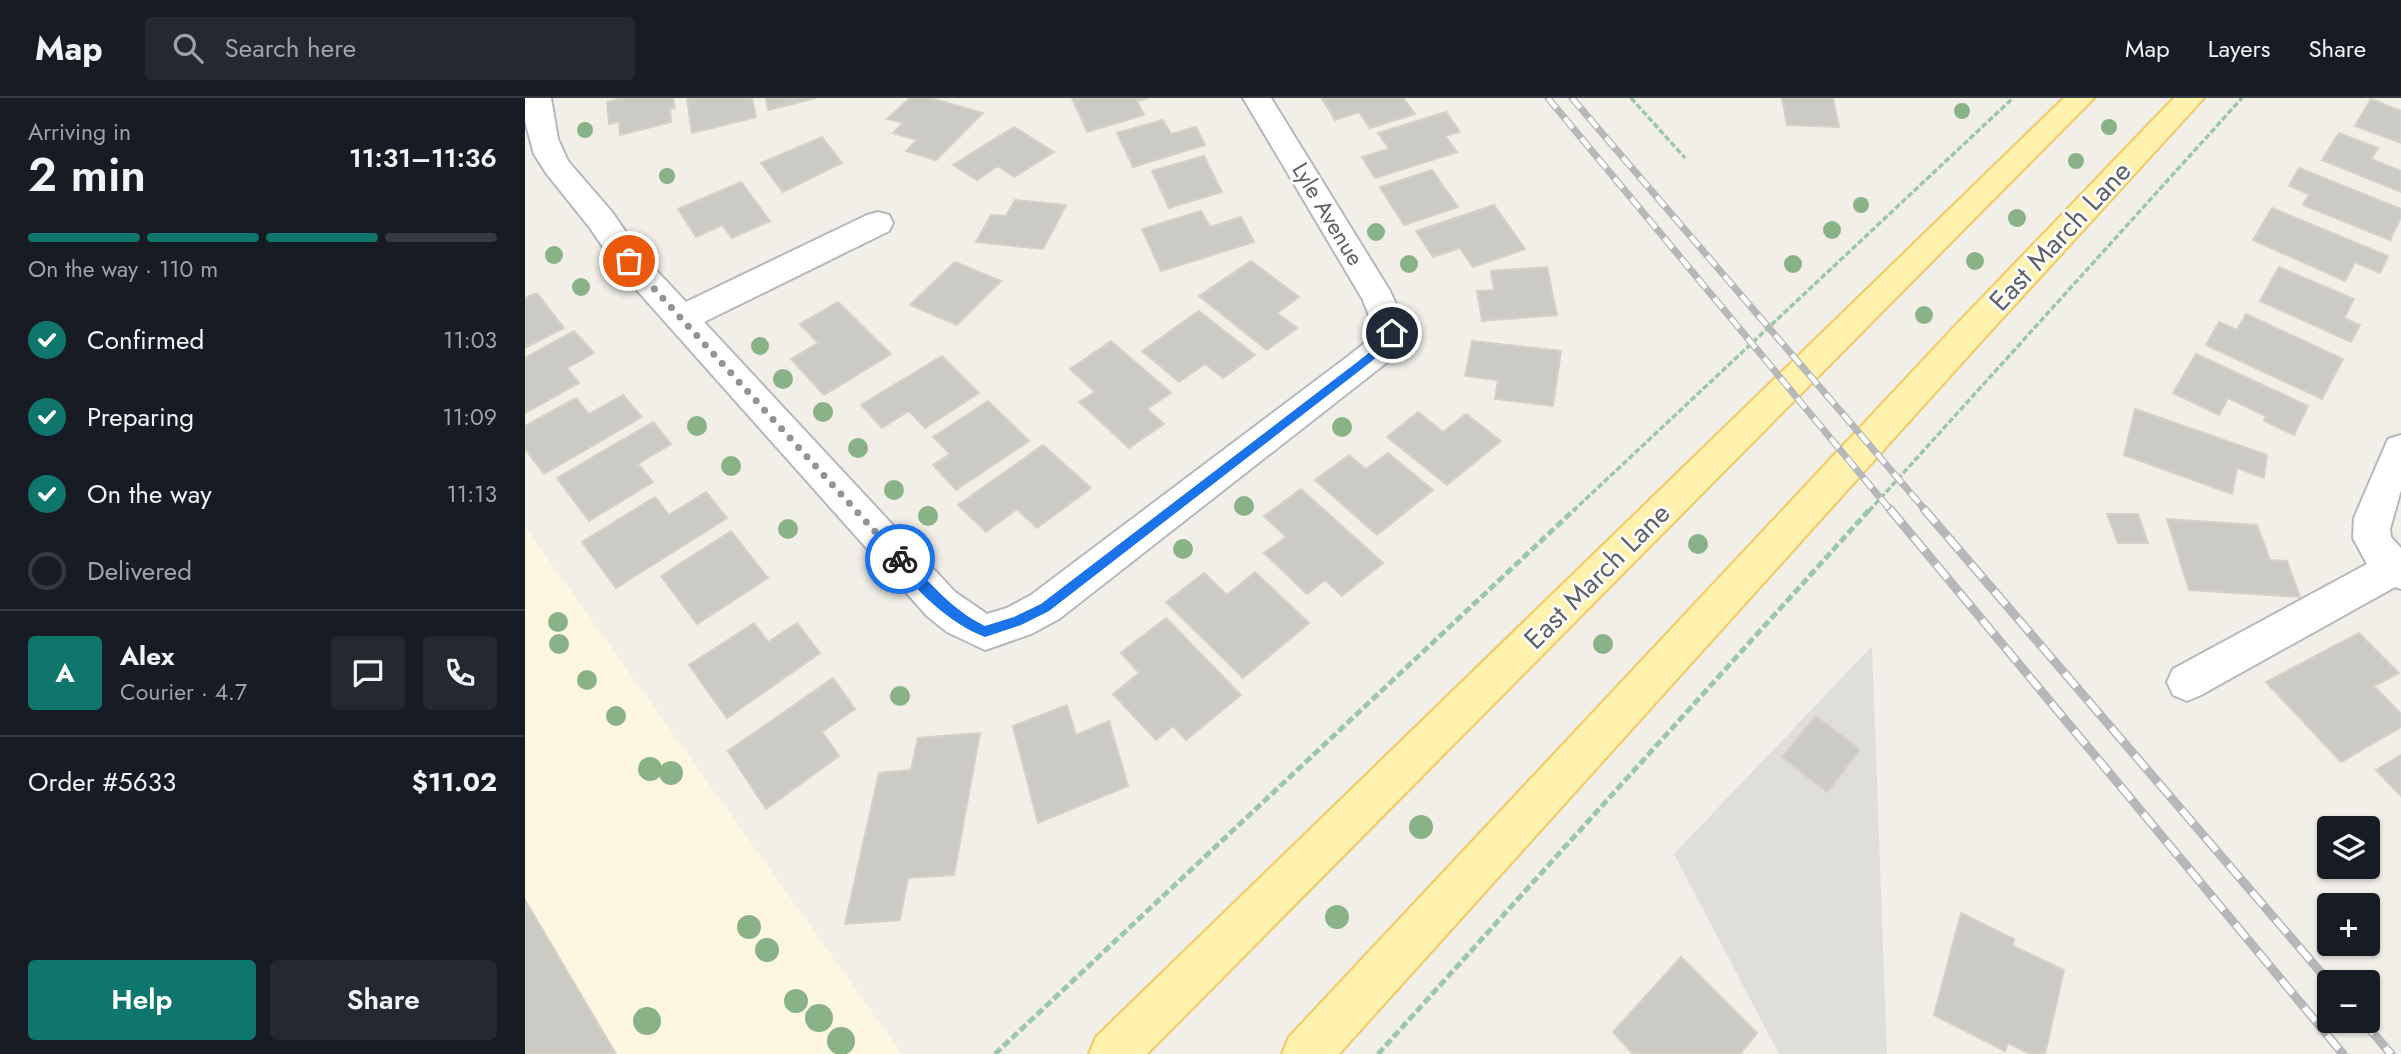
<!DOCTYPE html>
<meta charset="utf-8">
<style>
:root{--surface:#171b24;--page:#242831;--text:#f1f3f6;--muted:#9ea1a6;--line:#363941;--accent:#0f766e}
body{margin:0;font-family:Jost,sans-serif;background:var(--page);color:var(--text);height:100vh;display:flex;flex-direction:column;font-size:26px;white-space:nowrap}
*{box-sizing:border-box;margin:0}
p{font-size:23px;color:var(--muted)}
.icon{flex:none;width:38px;height:38px;fill:none;stroke:currentColor;stroke-width:2;stroke-linecap:round;stroke-linejoin:round}
.map{position:relative;flex:1;overflow:hidden}
.drawer{display:flex;flex-direction:column;background:var(--surface);width:525px}
.drawer>*{flex:none}
.controls{position:absolute;left:1792px;top:718px;display:grid;gap:14px}
.controls a{display:grid;place-items:center;width:63px;height:63px;border-radius:7px;background:var(--surface);box-shadow:0 2px 5px #0004;font-size:35px}
.pin{position:absolute;display:grid;place-items:center;width:60px;height:60px;color:#fff;margin:-30px;border:4px solid #fff;border-radius:50%;box-shadow:0 2px 7px #0007}
.courier{position:absolute;display:grid;place-items:center;width:70px;height:70px;margin:-35px;border:5px solid #1a73e8;border-radius:50%;background:#fff;color:#222;box-shadow:0 2px 9px #0007}
.head em{font-style:normal;font-weight:600}
.head div{display:flex;flex-direction:column-reverse}
.head{display:flex;align-items:center;justify-content:space-between;height:119px;padding:0 28px}
h1{font-size:46px;font-weight:600;line-height:52px}
.bar{display:grid;grid-template-columns:repeat(4,1fr);gap:10px 7px;align-content:center;height:84px;padding:0 28px}
.bar i{height:9px;border-radius:5px;background:var(--line)}
.bar .on{background:var(--accent)}
.bar p{grid-column:span 4}
.line{display:flex;align-items:center;gap:18px;padding:0 28px;border-top:2px solid var(--line)}
.line div{flex:1}
.round{display:grid;place-items:center;flex:none;width:74px;height:74px;border-radius:7px;background:var(--page)}
ol{padding:0 28px;list-style:none}
li{display:flex;align-items:center;gap:21px;height:77px}
li p{margin-inline-start:auto}
li .icon{padding:7px;border-radius:50%;background:var(--accent);color:#fff;stroke-width:4}
li:last-child{color:var(--muted)}
li i{width:38px;height:38px;border:4px solid var(--line);border-radius:50%}
.cta{display:flex;gap:14px;margin-top:auto;padding:14px 28px}
.cta a{flex:1;height:80px;border-radius:7px;background:var(--accent);color:#fff;font-size:28px;font-weight:600;line-height:80px;text-align:center}
.cta a+a{background:var(--page);color:var(--text)}
header{display:flex;align-items:center;gap:42px;box-sizing:border-box;height:98px;padding:0 35px;background:var(--surface);border-bottom:2px solid var(--line)}
header strong{font-size:33px}
nav{display:flex;gap:38px;margin-inline-start:auto;font-size:24px}
.search{width:490px;height:63px;background:var(--page);display:flex;align-items:center;gap:18px;box-sizing:border-box;padding:0 24px;border-radius:7px;color:var(--muted);font-size:26px}
main{display:flex;flex:1;min-height:0}
.map>svg:first-child{display:block}
</style>
<header>
<strong>Map</strong>
<div class="search"><svg class="icon" aria-label="search" viewBox="0 0 24 24"><circle cx="10" cy="10" r="6"/><path d="M15 15l6 6"/></svg>Search here</div>
<nav><a>Map</a><a>Layers</a><a>Share</a></nav>
</header>
<main>
<section class="drawer">
<div class="head"><div><h1>2 min</h1><p>Arriving in</p></div><em>11:31–11:36</em></div>
<div class="bar"><i class="on"></i><i class="on"></i><i class="on"></i><i></i><p>On the way · 110 m</p></div>
<ol>
<li><svg class="icon" aria-label="check" viewBox="0 0 24 24"><path d="M5 12l5 5 9-10"/></svg>Confirmed<p>11:03</p></li>
<li><svg class="icon" aria-label="check" viewBox="0 0 24 24"><path d="M5 12l5 5 9-10"/></svg>Preparing<p>11:09</p></li>
<li><svg class="icon" aria-label="check" viewBox="0 0 24 24"><path d="M5 12l5 5 9-10"/></svg>On the way<p>11:13</p></li>
<li><i></i>Delivered</li>
</ol>
<div class="line" style="height:126px"><b class="round" style="background:var(--accent);color:#fff">A</b><div><b>Alex</b><p>Courier · 4.7</p></div><a class="round"><svg class="icon" aria-label="chat" viewBox="0 0 24 24"><path d="M4 5h16v11H9l-5 4z"/></svg></a><a class="round"><svg class="icon" aria-label="phone" viewBox="0 0 24 24"><path d="M5 4h4l2 5-3 2q2 4 5 5l2-3 5 2v4C11 20 4 13 5 4z"/></svg></a></div>
<div class="line" style="height:91px"><div>Order #5633</div><b>$11.02</b></div>
<div class="cta"><a>Help</a><a>Share</a></div>
</section>
<div class="map">
<svg width="1876" height="956" viewBox="0 0 1876 956">
<rect width="100%" height="100%" fill="#f1efe8"/>
<!-- commercial -->
<path fill="#fef7e0" d="M0,429l377,527h-377z"/>
<!-- industrial -->
<path fill="#e0deda" d="M1347,548l15,408h-108l-105,-200z"/>
<!-- building -->
<path fill="#cccac5" stroke="#d6d1c6" stroke-width="2" d="M97,0h51l2,10 -5,1 1,13 -51,13 -1,-13 -10,2 -2,-22z
M162,0h65l4,19 -64,16z
M241,0h50l-48,12z
M385,0h20l53,15 -47,47 -30,-9 11,-11 -24,-7 10,-10 -16,-4z
M547,0h76l-11,3 7,14 -57,17z
M802,0h76l12,16 -45,14 -11,-16 -24,8 -13,-21z
M1257,0h51l6,29 -52,-2z
M1846,1l30,12v32l-46,-17z
M921,14l14,20 -15,4 12,16 -82,26 -13,-21 27,-8 -11,-16z
M638,22l8,14 25,-7 9,18 -72,22 -16,-34z
M489,29l40,25 -40,25 -16,-11 -21,14 -24,-15z
M1814,35l39,15 -7,11 30,12v21l-79,-32z
M297,39l20,26 -59,29 -22,-29z
M679,58l18,36 -53,16 -17,-37z
M1774,70l102,41v8l-11,23 -87,-35 6,-11 -20,-8z
M907,72l26,37 -54,18 -24,-38z
M216,84l29,39 -38,17 -10,-13 -26,12 -18,-28z
M490,102l51,5 -23,44 -67,-7 15,-27 15,1z
M969,107l31,44 -52,18 -13,-19 -27,9 -17,-26z
M1747,110l116,48 -8,17 -25,-11 -10,19 -92,-41z
M676,113l9,16 31,-10 13,25 -93,29 -19,-42z
M726,163l48,36 -22,16 20,15 -30,22 -68,-54z
M430,164l46,19 -44,44 -47,-20z
M1022,169l10,48 -75,6 -5,-30 17,-1 -3,-19z
M1754,169l75,32 -10,19 16,7 -9,17 -91,-41z
M12,195l27,35 -39,20v-50z
M313,204l53,52 -67,41 -33,-36 27,-16 -18,-19z
M674,213l56,44 -32,23 -18,-14 -26,18 -37,-31z
M1721,216l97,45 -21,40 -116,-54 13,-23 18,8z
M49,233l20,22 -27,15 12,15 -54,30v-55z
M586,243l60,52 -24,16 17,15 -35,24 -50,-46 16,-10 -25,-23z
M947,243l89,10 -8,55 -58,-7 3,-19 -33,-4z
M1671,256l112,52 -14,29 -30,-14 2,-5 -38,-18 -9,17 -46,-22z
M417,258l37,37 -54,35 -16,-17 -27,17 -21,-23z
M98,297l19,22 -98,57 -19,-25v-23l51,-28 13,16z
M463,303l41,40 -73,49 -23,-25 17,-11 -17,-17z
M1610,311l132,46 -3,23 -27,-10 -5,26 -108,-39z
M893,314l25,20 23,-18 35,27 -54,44 -60,-48z
M128,324l18,22 -33,20 15,18 -64,39 -32,-43z
M518,347l48,43 -54,40 -20,-19 -31,23 -28,-27z
M863,355l45,37 -56,45 -62,-55 34,-25 17,14z
M776,391l82,74 -41,33 -17,-16 -18,14 -43,-41 22,-16 -22,-21z
M181,394l21,26 -111,70 -34,-46 73,-45 14,18z
M1582,416h31l10,29h-30z
M1642,421l90,6 13,35 17,1 13,36 -111,-7z
M206,433l37,47 -71,46 -36,-48z
M730,474l54,51 -66,55 -77,-76 38,-29 23,22z
M641,520l75,77 -55,45 -13,-14 -17,14 -43,-46 26,-21 -18,-20z
M229,525l14,19 29,-19 23,30 -93,65 -38,-53z
M1834,535l40,40 -25,13 27,28v13l-60,35 -75,-80z
M308,580l22,31 -33,23 17,24 -73,53 -38,-58z
M542,607l9,30 33,-14 19,65 -90,37 -25,-97z
M1291,618l44,34 -33,42 -45,-35z
M455,635l-26,142 -46,3 -8,42 -55,4 34,-151 32,-3 7,-32z
M1876,657v41l-25,-26z
M0,802l91,154h-91z
M1436,815l53,26 -1,7 51,24 -19,84h-15l-22,-11 -3,8 -71,-36z
M1156,859l76,76 -17,21h-107l-20,-22z"/>
<g fill="none" stroke-linecap="round" stroke-linejoin="round">
<defs>
<path id="minor" d="M0,0h26l7,41 10,22 44,51 28,41 46,49 181,-87 11,-3 11,3 4,8 -4,8 -185,91 251,270 32,22 20,-6 24,-13 316,-238 19,-15 9,-11 -12,-31 -120,-202h28l119,193 19,42 -19,27 -331,259 -28,15 -46,16 -38,-18 -20,-16 -309,-347 -28,-41 -44,-55 -12,-19 -9,-33z
M1876,337v55l-11,39 1,8 10,11v41l-6,-2 -194,108 -14,6 -14,-6 -6,-13 6,-13 194,-105 -14,-26 1,-20 34,-79z"/>
<path id="major" d="M1539,0h30l-947,956h-58l7,-17z
M1649,0h30l-225,246 -640,710h-57l7,-17 666,-711z"/>
</defs>
<!-- minor casing -->
<use href="#minor" stroke="#b5b8bc" stroke-width="4"/>
<!-- major casing -->
<use href="#major" stroke="#f2c960" stroke-width="4"/>
<!-- path-far1 -->
<path stroke="#9cc7a9" stroke-width="3.5" stroke-dasharray="6 2.5" stroke-linecap="butt" d="M1106,0l54,60
M1048,413l440,-413
M1344,413l373,-413"/>
<!-- path -->
<path stroke="#9cc7a9" stroke-width="5" stroke-dasharray="8 3.5" stroke-linecap="butt" d="M470,956l580,-545
M853,956l492,-545"/>
<!-- minor -->
<use href="#minor" fill="#fff" fill-rule="evenodd"/>
<!-- major -->
<use href="#major" fill="#fff2af" fill-rule="evenodd"/>
<defs>
<path id="rail-far1" d="M1023,0l343,413
M1047,0l354,413"/>
<path id="rail" d="M1365,411l453,545
M1399,411l405,473
M1837,922l29,34"/>
</defs>
<!-- rail-far1 casing -->
<use href="#rail-far1" stroke="#b6b7b8" stroke-width="7"/>
<!-- rail casing -->
<use href="#rail" stroke="#b6b7b8" stroke-width="9"/>
<!-- rail-far1 -->
<use href="#rail-far1" stroke="#fff" stroke-width="4.5" stroke-dasharray="13" stroke-linecap="butt"/>
<!-- rail -->
<use href="#rail" stroke="#fff" stroke-width="6" stroke-dasharray="18" stroke-linecap="butt"/>
</g>
<!-- trees -->
<g fill="#89b387">
<circle cx="1437" cy="13" r="8"/>
<circle cx="1584" cy="29" r="8"/>
<circle cx="60" cy="32" r="8"/>
<circle cx="1551" cy="63" r="8"/>
<circle cx="142" cy="78" r="8"/>
<circle cx="1336" cy="107" r="8"/>
<circle cx="1492" cy="120" r="9"/>
<circle cx="1307" cy="132" r="9"/>
<circle cx="851" cy="134" r="9"/>
<circle cx="29" cy="157" r="9"/>
<circle cx="1450" cy="163" r="9"/>
<circle cx="884" cy="166" r="9"/>
<circle cx="1268" cy="166" r="9"/>
<circle cx="56" cy="189" r="9"/>
<circle cx="1399" cy="217" r="9"/>
<circle cx="235" cy="248" r="9"/>
<circle cx="258" cy="281" r="10"/>
<circle cx="298" cy="314" r="10"/>
<circle cx="172" cy="328" r="10"/>
<circle cx="817" cy="329" r="10"/>
<circle cx="333" cy="350" r="10"/>
<circle cx="206" cy="368" r="10"/>
<circle cx="369" cy="392" r="10"/>
<circle cx="719" cy="408" r="10"/>
<circle cx="403" cy="418" r="10"/>
<circle cx="263" cy="431" r="10"/>
<circle cx="1173" cy="446" r="10"/>
<circle cx="658" cy="451" r="10"/>
<circle cx="33" cy="524" r="10"/>
<circle cx="34" cy="546" r="10"/>
<circle cx="1078" cy="546" r="10"/>
<circle cx="62" cy="582" r="10"/>
<circle cx="375" cy="598" r="10"/>
<circle cx="91" cy="618" r="10"/>
<circle cx="125" cy="671" r="12"/>
<circle cx="146" cy="675" r="12"/>
<circle cx="896" cy="729" r="12"/>
<circle cx="812" cy="819" r="12"/>
<circle cx="224" cy="829" r="12"/>
<circle cx="242" cy="852" r="12"/>
<circle cx="271" cy="903" r="12"/>
<circle cx="294" cy="920" r="14"/>
<circle cx="122" cy="923" r="14"/>
<circle cx="316" cy="943" r="14"/>
</g>
<!-- route -->
<path fill="#1a73e8" d="M867,231l5,4 -2,2 -13,18 -19,15 -314,243 -28,14 -36,12c-34,-13 -72,-47 -90,-78l1,-4h8c26,28 48,55 81,71l29,-9 27,-13 315,-241 19,-15z"/>
<g fill="none" stroke-linecap="round" stroke-linejoin="round">
<!-- done -->
<path stroke="#929495" stroke-width="7" stroke-dasharray="0 12.6" d="M104,163l271,298"/>
</g>
<g text-anchor="middle" dominant-baseline="central" stroke-width="5" stroke-linejoin="round" paint-order="stroke">
<!-- far-street labels -->
<g font-size="23" fill="#5f6368" stroke="#fff">
<text transform="translate(803 116) rotate(59)">Lyle Avenue</text>
</g>
<!-- street labels -->
<g font-size="28" fill="#5f6368" stroke="#fff">
<text transform="translate(1535 138) rotate(-47)">East March Lane</text>
<text transform="translate(1072 478) rotate(-45)">East March Lane</text>
</g>
</g>
</svg>
<div class="controls">
<a><svg class="icon" aria-label="layers" viewBox="0 0 24 24"><path d="M12 4l9 5-9 5-9-5zM3 14l9 5 9-5"/></svg></a>
<a>+</a>
<a>−</a>
</div>
<div class="pin" style="left:104px;top:163px;background:#ea580c"><svg class="icon" aria-label="bag" viewBox="0 0 24 24"><path d="M5 8h14l-1 12H6zM9 8a3 3 0 0 1 6 0"/></svg></div>
<div class="pin" style="left:867px;top:235px;background:#1f2937"><svg class="icon" aria-label="home" viewBox="0 0 24 24"><path d="M3 11l9-7 9 7M6 9v11h12V9"/></svg></div>
<div class="courier" style="left:375px;top:461px"><svg class="icon" aria-label="bike" viewBox="0 0 24 24"><circle cx="6" cy="16" r="4"/><circle cx="18" cy="16" r="4"/><path d="M6 16l4-8h5l3 8M10 8l3 8H6M13 5h3"/></svg></div>
</div>
</main>
